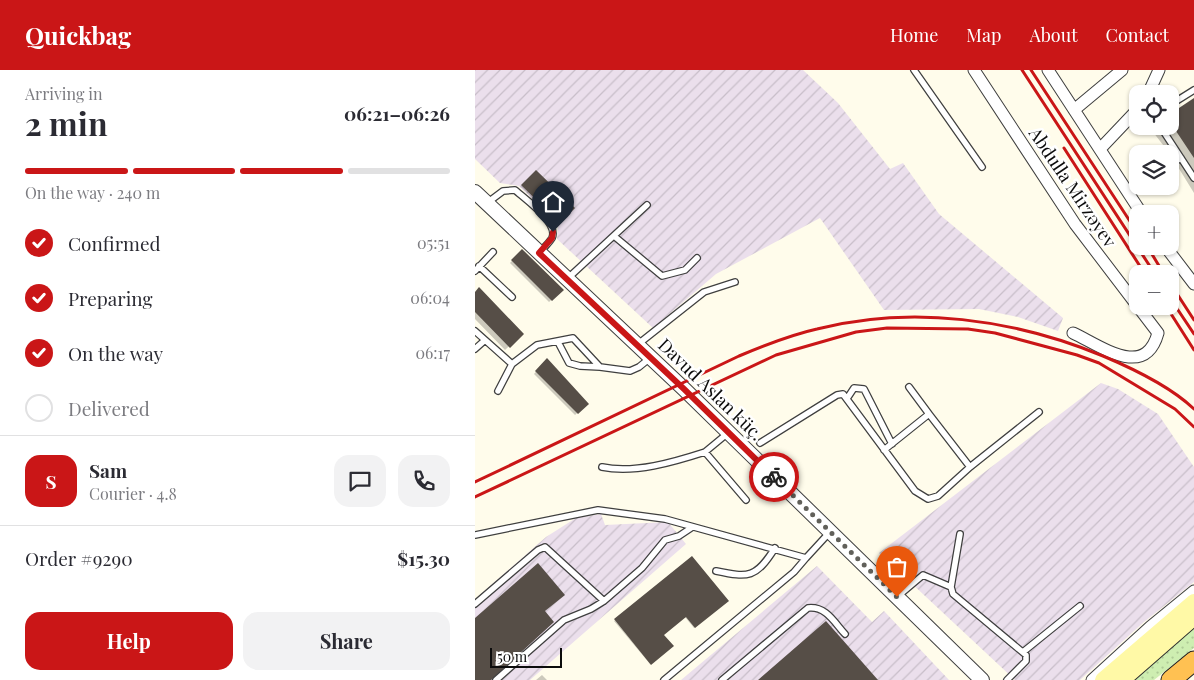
<!DOCTYPE html>
<meta charset="utf-8">
<style>
:root{--surface:#fff;--page:#f2f2f3;--text:#2b2b33;--muted:#7c7c81;--line:#e1e1e2;--accent:#ca1617}
body{margin:0;font-family:"Playfair Display",serif;background:var(--page);color:var(--text);height:100vh;display:flex;flex-direction:column;font-size:19px;white-space:nowrap}
*{box-sizing:border-box;margin:0}
p{font-size:16px;color:var(--muted)}
.icon{flex:none;width:28px;height:28px;fill:none;stroke:currentColor;stroke-width:2;stroke-linecap:round;stroke-linejoin:round}
.map{position:relative;flex:1;overflow:hidden}
.side{display:flex;flex-direction:column;background:var(--surface);width:475px}
.side>*{flex:none}
.fabs{position:absolute;left:654px;top:15px;display:grid;gap:10px}
.fabs a{display:grid;place-items:center;width:50px;height:50px;border-radius:10px;background:var(--surface);box-shadow:0 1px 4px #0004;font-size:25px}
.scale{position:absolute;left:15px;bottom:12px;width:72px;box-sizing:border-box;padding-left:5px;border:2px solid #0c0c0c;border-top:0;font-size:14px;line-height:18px;white-space:nowrap;color:#0c0c0c;-webkit-text-stroke:4px #fff;paint-order:stroke}
.pin{position:absolute;display:grid;place-items:center;width:42px;height:42px;color:#fff;margin:-51px -21px;border-radius:50% 50% 50% 0;rotate:-45deg;box-shadow:0 0 5px #0007}
.pin .icon{rotate:45deg}
.courier{position:absolute;display:grid;place-items:center;width:50px;height:50px;margin:-25px;border:4px solid #ca1617;border-radius:50%;background:#fff;color:#222;box-shadow:0 1px 6px #0007}
.head em{font-style:normal;font-weight:700}
.head div{display:flex;flex-direction:column-reverse}
.head{display:flex;align-items:center;justify-content:space-between;height:85px;padding:0 25px}
h1{font-size:32px;font-weight:700;line-height:38px}
.bar{display:grid;grid-template-columns:repeat(4,1fr);gap:8px 5px;align-content:center;height:60px;padding:0 25px}
.bar i{height:6px;border-radius:4px;background:var(--line)}
.bar .current{background:var(--accent)}
.bar p{grid-column:span 4}
.line{display:flex;align-items:center;gap:12px;padding:0 25px;border-top:1px solid var(--line)}
.line div{flex:1}
.round{display:grid;place-items:center;flex:none;width:52px;height:52px;border-radius:15px;background:var(--page)}
ol{padding:0 25px;list-style:none}
li{display:flex;align-items:center;gap:15px;height:55px}
li p{margin-inline-start:auto}
li .icon{padding:5px;border-radius:50%;background:var(--accent);color:#fff;stroke-width:4}
li:last-child{color:var(--muted)}
li i{width:28px;height:28px;border:2px solid var(--line);border-radius:50%}
.cta{display:flex;gap:10px;margin-top:auto;padding:10px 25px}
.cta a{flex:1;height:58px;border-radius:15px;background:var(--accent);color:#fff;font-size:20px;font-weight:700;line-height:58px;text-align:center}
.cta a+a{background:var(--page);color:var(--text)}
header{display:flex;align-items:center;gap:30px;box-sizing:border-box;height:70px;padding:0 25px;background:var(--accent);color:#fff}
header strong{font-size:24px}
nav{display:flex;gap:28px;margin-inline-start:auto;font-size:18px}
main{display:flex;flex:1;min-height:0}
.map>svg:first-child{display:block}
</style>
<header>
<strong>Quickbag</strong>
<nav><a>Home</a><a>Map</a><a>About</a><a>Contact</a></nav>
</header>
<main>
<section class="side">
<div class="head"><div><h1>2 min</h1><p>Arriving in</p></div><em>06:21–06:26</em></div>
<div class="bar"><i class="current"></i><i class="current"></i><i class="current"></i><i></i><p>On the way · 240 m</p></div>
<ol>
<li><svg class="icon" aria-label="check" viewBox="0 0 24 24"><path d="M5 12l5 5 9-10"/></svg>Confirmed<p>05:51</p></li>
<li><svg class="icon" aria-label="check" viewBox="0 0 24 24"><path d="M5 12l5 5 9-10"/></svg>Preparing<p>06:04</p></li>
<li><svg class="icon" aria-label="check" viewBox="0 0 24 24"><path d="M5 12l5 5 9-10"/></svg>On the way<p>06:17</p></li>
<li><i></i>Delivered</li>
</ol>
<div class="line" style="height:90px"><b class="round" style="background:var(--accent);color:#fff">S</b><div><b>Sam</b><p>Courier · 4.8</p></div><a class="round"><svg class="icon" aria-label="chat" viewBox="0 0 24 24"><path d="M4 5h16v11H9l-5 4z"/></svg></a><a class="round"><svg class="icon" aria-label="phone" viewBox="0 0 24 24"><path d="M5 4h4l2 5-3 2q2 4 5 5l2-3 5 2v4C11 20 4 13 5 4z"/></svg></a></div>
<div class="line" style="height:65px"><div>Order #9290</div><b>$15.30</b></div>
<div class="cta"><a>Help</a><a>Share</a></div>
</section>
<div class="map">
<svg width="719" height="610" viewBox="0 0 719 610">
<defs>
<pattern id="industrial-furrows" width="10" height="10" patternUnits="userSpaceOnUse" patternTransform="scale(1.25)"><rect width="10" height="10" fill="#ebdfec"/><path d="M-1 1l2-2M0 10L10 0M9 11l2-2" fill="none" stroke="#c8bec9"/></pattern>
<pattern id="grass-dots" width="8" height="8" patternUnits="userSpaceOnUse" patternTransform="scale(1.25)"><rect width="8" height="8" fill="#ceeeb1"/><path d="M2 2h.1M6 6h.1" fill="none" stroke="#b0cb97" stroke-width="1.8" stroke-linecap="round"/></pattern>
</defs>
<rect width="100%" height="100%" fill="#fffceb"/>
<!-- industrial -->
<path fill="url(#industrial-furrows)" d="M0,0h328l35,33 52,66 13,-6 36,51 124,104 -5,13 -40,-14 -39,-8 -95,1 -64,-92 -104,56 -63,54 -96,-89 1,-15 -39,-38 -19,-3 -25,-24z
M626,313l17,6 40,25 36,53v115l-50,40 -64,58h-65l-136,-127z
M126,444l4,11 63,-3 18,22 -156,136h-55v-81l71,-62 30,-19z
M342,496l55,56 12,-11 65,69h-268z"/>
<!-- grass -->
<path fill="url(#grass-dots)" d="M719,557v21l-40,32h-19z"/>
<!-- shadow -->
<path fill="#0003" d="M719,30v93l-24,-39 -17,-22 5,-6h12v-10z
M61,102l37,36 -15,15 -37,-36z
M47,180l40,40 -13,12 -39,-39z
M0,223l47,41 -17,16 -30,-31z
M72,289l40,45 -12,11 -41,-41z
M217,487l35,44 -33,27 -9,-11 -22,18 9,11 -22,18 -36,-43z
M67,605l5,5h-11z"/>
<!-- building -->
<path fill="#564e47" d="M719,28v60l-24,-36v-8z
M61,100l39,38 -15,15 -39,-38z
M47,179l42,41 -12,11 -41,-41z
M4,217l45,47 -14,14 -35,-36v-20z
M72,288l42,46 -11,10 -43,-43z
M217,486l37,45 -34,27 -9,-11 -22,18 10,11 -23,19 -37,-46z
M63,493l27,32 -20,16 9,11 -63,58h-16v-62z
M351,551l52,59h-120z"/>
<g fill="none" stroke-linecap="round" stroke-linejoin="round">
<defs>
<path id="service" d="M439,0l68,97
M695,35l24,-15
M685,56l34,52
M695,95l11,-7
M652,121l10,-6
M12,133l16,-12 12,-1c10,9 44,33 37,48 -3,5 -9,10 -12,15
M139,166l48,40 23,-6 12,-12
M4,196l33,31
M0,201l18,-19
M92,209l80,-74
M0,261l37,33
M83,272l11,21 11,3 20,1
M162,275l67,-53 31,-10
M0,279l9,-8
M23,321l14,-27 25,-19 36,-7 27,29 30,4 9,-4 11,-9
M373,327l6,-9 10,1 28,55
M454,344l41,53
M285,373l77,-48 6,-1 72,97 13,8 10,-3 32,-29 69,-55
M409,380l45,-36 -20,-27
M230,382l23,-19
M127,397c32,7 72,-5 103,-15l41,48
M485,464l-9,53 2,7 73,61v6l-19,19
M0,465l123,-25 67,9 141,39 23,-25
M241,501c33,7 40,7 59,-23
M422,527l26,-22 28,12
M0,534l63,-54 7,-3 59,54
M548,582l57,-46
M21,610l68,-60 27,-11 13,-8 38,-33 23,-28 14,-4 12,-8
M189,610l130,-108 12,-14
M247,610l86,-72c18,-2 26,14 37,26"/>
<path id="minor" d="M499,0l101,154 83,109c-13,47 -57,13 -85,0
M573,0l94,144
M673,24l11,-24
M599,40l48,-40
M625,79l37,-39
M690,176l29,38
M617,610l58,-53 44,-36"/>
<path id="tertiary" d="M0,122l209,197 298,291"/>
<path id="secondary" d="M628,610l91,-78
M647,610l72,-63"/>
<path id="trunk" d="M696,610l23,-19"/>
</defs>
<!-- service casing -->
<use href="#service" stroke="#3f3f3f" stroke-width="8"/>
<!-- minor casing -->
<use href="#minor" stroke="#3f3f3f" stroke-width="13"/>
<!-- tertiary casing -->
<use href="#tertiary" stroke="#3f3f3f" stroke-width="16"/>
<!-- secondary casing -->
<use href="#secondary" stroke="#2e2e2e" stroke-width="18"/>
<!-- trunk casing -->
<use href="#trunk" stroke="#1d1d1d" stroke-width="21"/>
<!-- service -->
<use href="#service" stroke="#fff" stroke-width="5.5"/>
<!-- minor -->
<use href="#minor" stroke="#fff" stroke-width="11"/>
<!-- tertiary -->
<use href="#tertiary" stroke="#fff" stroke-width="14"/>
<!-- secondary -->
<use href="#secondary" stroke="#fff9a6" stroke-width="16"/>
<!-- trunk -->
<use href="#trunk" stroke="#ffc152" stroke-width="19"/>
<!-- rail -->
<path stroke="#ca1617" stroke-width="3" d="M547,0l133,204
M556,0l106,162
M589,78l81,126
M672,176l17,28
M695,213l24,37
M695,228l24,36
M691,236l28,44
M0,412l264,-126c26,-11 51,-21 78,-27 95,-24 197,-10 286,27 31,13 67,30 91,53
M0,427l301,-142 80,-23 31,-4 81,1 27,4 82,22 22,8 76,46 19,18"/>
</g>
<g fill="none" stroke-linecap="round" stroke-linejoin="round">
<!-- done -->
<path stroke="#61605a" stroke-width="5" stroke-dasharray="0 9" d="M299,407l123,120"/>
<!-- route -->
<path stroke="#ca1617" stroke-width="6" d="M78,162l-1,6 -13,15 145,136 90,88"/>
</g>
<g text-anchor="middle" dominant-baseline="central" stroke-width="5" stroke-linejoin="round" paint-order="stroke">
<!-- street labels -->
<g font-size="18" fill="#0c0c0c" stroke="#fff">
<text transform="translate(598 117) rotate(56)">Abdulla Mirzəyev</text>
<text transform="translate(236 319) rotate(44)">Davud Aslan küç.</text>
</g>
</g>
</svg>
<div class="fabs">
<a><svg class="icon" aria-label="locate" viewBox="0 0 24 24"><circle cx="12" cy="12" r="6"/><path d="M12 2v4M12 18v4M2 12h4M18 12h4"/></svg></a>
<a><svg class="icon" aria-label="layers" viewBox="0 0 24 24"><path d="M12 4l9 5-9 5-9-5zM3 14l9 5 9-5"/></svg></a>
<a>+</a>
<a>−</a>
</div>
<div class="scale">50 m</div>
<div class="pin" style="left:422px;top:527px;background:#ea580c"><svg class="icon" aria-label="bag" viewBox="0 0 24 24"><path d="M5 8h14l-1 12H6zM9 8a3 3 0 0 1 6 0"/></svg></div>
<div class="pin" style="left:78px;top:162px;background:#1f2937"><svg class="icon" aria-label="home" viewBox="0 0 24 24"><path d="M3 11l9-7 9 7M6 9v11h12V9"/></svg></div>
<div class="courier" style="left:299px;top:407px"><svg class="icon" aria-label="bike" viewBox="0 0 24 24"><circle cx="6" cy="16" r="4"/><circle cx="18" cy="16" r="4"/><path d="M6 16l4-8h5l3 8M10 8l3 8H6M13 5h3"/></svg></div>
</div>
</main>
